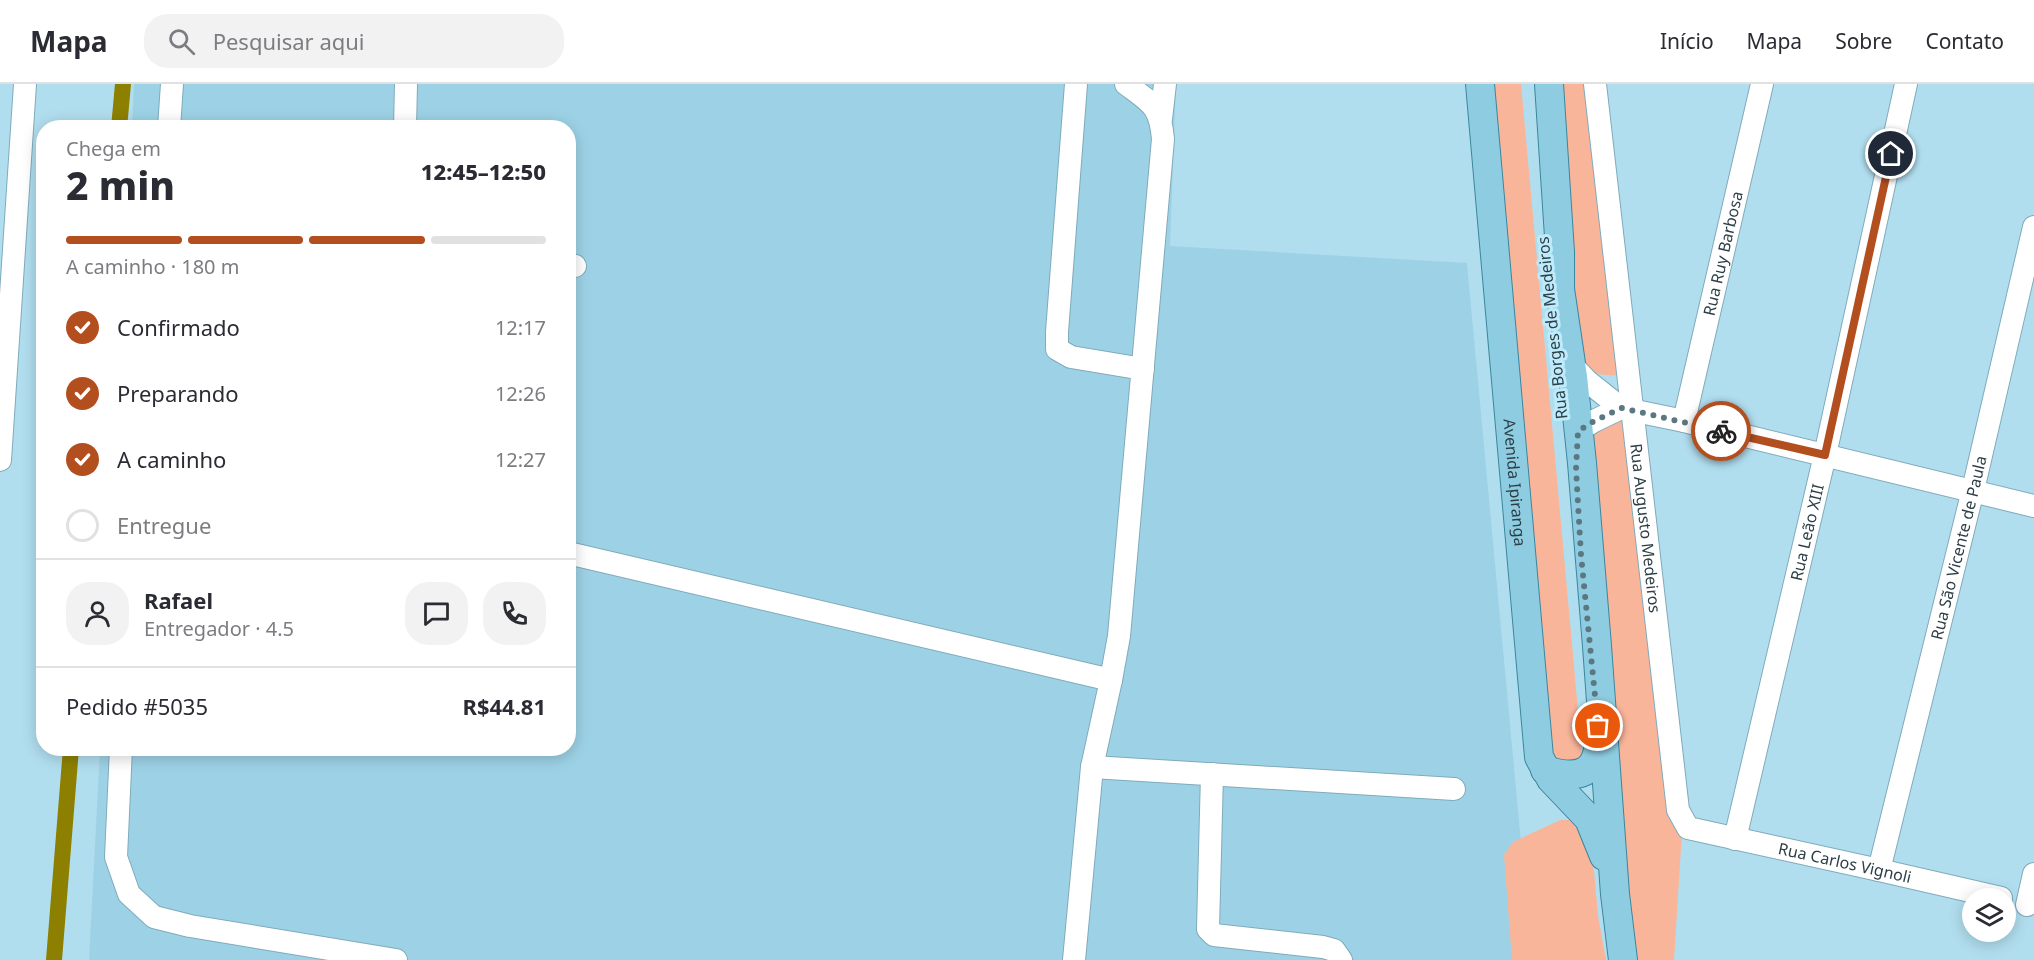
<!DOCTYPE html>
<html lang="pt">
<meta charset="utf-8">
<style>
:root{--surface:#fff;--page:#f2f2f3;--text:#2b2b33;--muted:#7c7c81;--line:#e1e1e2;--accent:#b34e1f}
body{margin:0;font-family:"Noto Sans",sans-serif;background:var(--page);color:var(--text);height:100vh;display:flex;flex-direction:column;font-size:22px;white-space:nowrap}
*{box-sizing:border-box;margin:0}
p{font-size:20px;color:var(--muted)}
.icon{flex:none;width:33px;height:33px;fill:none;stroke:currentColor;stroke-width:2;stroke-linecap:round;stroke-linejoin:round}
.map{position:relative;flex:1;overflow:hidden}
.side{position:absolute;left:36px;top:36px;width:540px;height:636px;display:flex;flex-direction:column;background:var(--surface);border-radius:24px;box-shadow:0 3px 15px #0003}
.side>*{flex:none}
.buttons{position:absolute;left:1962px;top:804px;display:grid;gap:12px}
.buttons a{display:grid;place-items:center;width:54px;height:54px;border-radius:50%;background:var(--surface);box-shadow:0 3px 15px #0003;font-size:30px}
.pin{position:absolute;display:grid;place-items:center;width:51px;height:51px;color:#fff;margin:-26px;border:3px solid #fff;border-radius:50%;box-shadow:0 2px 6px #0007}
.courier{position:absolute;display:grid;place-items:center;width:60px;height:60px;margin:-30px;border:4px solid #b34e1f;border-radius:50%;background:#fff;color:#222;box-shadow:0 2px 8px #0007}
.overview em{font-style:normal;font-weight:800}
.overview div{display:flex;flex-direction:column-reverse}
.overview{display:flex;align-items:center;justify-content:space-between;height:102px;padding:0 30px}
h1{font-size:39px;font-weight:800;line-height:45px}
.bar{display:grid;grid-template-columns:repeat(4,1fr);gap:9px 6px;align-content:center;height:72px;padding:0 30px}
.bar i{height:8px;border-radius:4px;background:var(--line)}
.bar .current{background:var(--accent)}
.bar p{grid-column:span 4}
.line{display:flex;align-items:center;gap:15px;padding:0 30px;border-top:2px solid var(--line)}
.line div{flex:1}
.round{display:grid;place-items:center;flex:none;width:63px;height:63px;border-radius:24px;background:var(--page)}
ol{padding:0 30px;list-style:none}
li{display:flex;align-items:center;gap:18px;height:66px}
li p{margin-inline-start:auto}
li .icon{padding:6px;border-radius:50%;background:var(--accent);color:#fff;stroke-width:4}
li:last-child{color:var(--muted)}
li i{width:33px;height:33px;border:3px solid var(--line);border-radius:50%}
header{display:flex;align-items:center;gap:36px;box-sizing:border-box;height:84px;padding:0 30px;background:var(--surface);border-bottom:2px solid var(--line)}
header strong{font-size:28px}
nav{display:flex;gap:33px;margin-inline-start:auto;font-size:21px}
.search{width:420px;height:54px;background:var(--page);display:flex;align-items:center;gap:15px;box-sizing:border-box;padding:0 21px;border-radius:24px;color:var(--muted);font-size:22px}
.map>svg:first-child{display:block}
</style>
<header>
<strong>Mapa</strong>
<div class="search"><svg class="icon" aria-label="search" viewBox="0 0 24 24"><circle cx="10" cy="10" r="6"/><path d="M15 15l6 6"/></svg>Pesquisar aqui</div>
<nav><a>Início</a><a>Mapa</a><a>Sobre</a><a>Contato</a></nav>
</header>
<div class="map">
<svg width="2034" height="876" viewBox="0 0 2034 876">
<rect width="100%" height="100%" fill="#b1deef"/>
<!-- built -->
<path fill="#9dd2e6" d="M134,0h1042l-6,162 297,17 65,697h-1443l11,-211 468,-1v-620l-436,-1z"/>
<!-- green -->
<path fill="#f9b599" d="M1492,0h29l61,670 -5,7 -9,5 -18,-9z
M1552,0h33l33,291c-13,1 -28,-1 -37,-11z
M1626,336l56,412 -8,128h-39l-44,-527 25,-12z
M1560,736h11l14,14 9,37 4,45 8,44h-94l-8,-105 9,-13z"/>
<g fill="none" stroke-linecap="round" stroke-linejoin="round">
<!-- canal -->
<path stroke="#8d8001" stroke-width="16" d="M119,44l4,-44
M54,876l17,-212"/>
<defs>
<g id="minor">
<path d="M1076,0l-19,248v17l14,8 72,12"/>
<path id="s1" d="M1595,0l83,726 10,18 191,42 122,28"/>
<path d="M1161,35l4,-35"/>
<path d="M169,44l3,-44"/>
<path d="M405,44l1,-44"/>
<path d="M568,181l7,1"/>
<path d="M1570,279l17,18 34,27 63,13 350,85"/>
<path id="s2" d="M1684,337l78,-337"/>
<path d="M1578,347l16,-10 27,-13"/>
<path d="M0,376l25,-376"/>
<path d="M568,469l543,127 8,-44 44,-497c-3,-34 -12,-36 -37,-55"/>
<path d="M121,664l-5,109 13,37 25,23 36,9 206,34"/>
<path d="M1092,683l362,22"/>
<path d="M1212,690l-4,155 6,6 109,12 11,3 7,10"/>
<path id="s3" d="M1735,755l90,-384 81,-371"/>
<path id="s4" d="M1879,786l94,-380 61,-263"/>
<path d="M2027,821l7,-31"/>
<path d="M1074,876l18,-193 19,-87"/>
</g>
<g id="major">
<path id="s5" d="M1480,0l59,673 12,22 38,40 15,37"/>
<path d="M1549,0l11,168v37l13,88 9,86 15,183 18,248 8,66"/>
<path d="M1545,686c33,10 54,5 54,-34"/>
</g>
</defs>
<!-- minor casing -->
<use href="#minor" stroke="#7fabbb" stroke-width="24"/>
<!-- major casing -->
<use href="#major" stroke="#3b859e" stroke-width="30"/>
<!-- minor -->
<use href="#minor" stroke="#fff" stroke-width="22"/>
<!-- major -->
<use href="#major" stroke="#8ecde1" stroke-width="28"/>
</g>
<g fill="none" stroke-linecap="round" stroke-linejoin="round">
<!-- done -->
<path stroke="#5b7781" stroke-width="6" stroke-dasharray="0 10.8" d="M1598,642l-17,-171 -5,-86 2,-38 16,-10 28,-13 99,23"/>
<!-- route -->
<path stroke="#b34e1f" stroke-width="8" d="M1721,347l104,24 66,-301"/>
</g>
<g text-anchor="middle" dominant-baseline="central" stroke-width="6" stroke-linejoin="round" paint-order="stroke">
<!-- street labels -->
<g font-size="16" fill="#2d3f46" stroke="#beebfc">
<text stroke="none"><textPath href="#s2" startOffset="172">Rua Ruy Barbosa</textPath></text>
<text transform="translate(1552 244) rotate(-96)">Rua Borges de Medeiros</text>
<text stroke="none"><textPath href="#s5" startOffset="400">Avenida Ipiranga</textPath></text>
<text stroke="none"><textPath href="#s1" startOffset="447">Rua Augusto Medeiros</textPath></text>
<text stroke="none"><textPath href="#s3" startOffset="315">Rua Leão XIII</textPath></text>
<text stroke="none"><textPath href="#s4" startOffset="332">Rua São Vicente de Paula</textPath></text>
<text stroke="none"><textPath href="#s1" startOffset="912">Rua Carlos Vignoli</textPath></text>
</g>
</g>
</svg>
<div class="buttons">
<a><svg class="icon" aria-label="layers" viewBox="0 0 24 24"><path d="M12 4l9 5-9 5-9-5zM3 14l9 5 9-5"/></svg></a>
</div>
<div class="pin" style="left:1598px;top:642px;background:#ea580c"><svg class="icon" aria-label="bag" viewBox="0 0 24 24"><path d="M5 8h14l-1 12H6zM9 8a3 3 0 0 1 6 0"/></svg></div>
<div class="pin" style="left:1891px;top:70px;background:#1f2937"><svg class="icon" aria-label="home" viewBox="0 0 24 24"><path d="M3 11l9-7 9 7M6 9v11h12V9"/></svg></div>
<div class="courier" style="left:1721px;top:347px"><svg class="icon" aria-label="bike" viewBox="0 0 24 24"><circle cx="6" cy="16" r="4"/><circle cx="18" cy="16" r="4"/><path d="M6 16l4-8h5l3 8M10 8l3 8H6M13 5h3"/></svg></div>
<section class="side">
<div class="overview"><div><h1>2 min</h1><p>Chega em</p></div><em>12:45–12:50</em></div>
<div class="bar"><i class="current"></i><i class="current"></i><i class="current"></i><i></i><p>A caminho · 180 m</p></div>
<ol>
<li><svg class="icon" aria-label="check" viewBox="0 0 24 24"><path d="M5 12l5 5 9-10"/></svg>Confirmado<p>12:17</p></li>
<li><svg class="icon" aria-label="check" viewBox="0 0 24 24"><path d="M5 12l5 5 9-10"/></svg>Preparando<p>12:26</p></li>
<li><svg class="icon" aria-label="check" viewBox="0 0 24 24"><path d="M5 12l5 5 9-10"/></svg>A caminho<p>12:27</p></li>
<li><i></i>Entregue</li>
</ol>
<div class="line" style="height:108px"><a class="round"><svg class="icon" aria-label="person" viewBox="0 0 24 24"><circle cx="12" cy="8" r="4"/><path d="M4 21q1-7 8-7t8 7"/></svg></a><div><b>Rafael</b><p>Entregador · 4.5</p></div><a class="round"><svg class="icon" aria-label="chat" viewBox="0 0 24 24"><path d="M4 5h16v11H9l-5 4z"/></svg></a><a class="round"><svg class="icon" aria-label="phone" viewBox="0 0 24 24"><path d="M5 4h4l2 5-3 2q2 4 5 5l2-3 5 2v4C11 20 4 13 5 4z"/></svg></a></div>
<div class="line" style="height:78px"><div>Pedido #5035</div><b>R$44.81</b></div>
</section>
</div>
